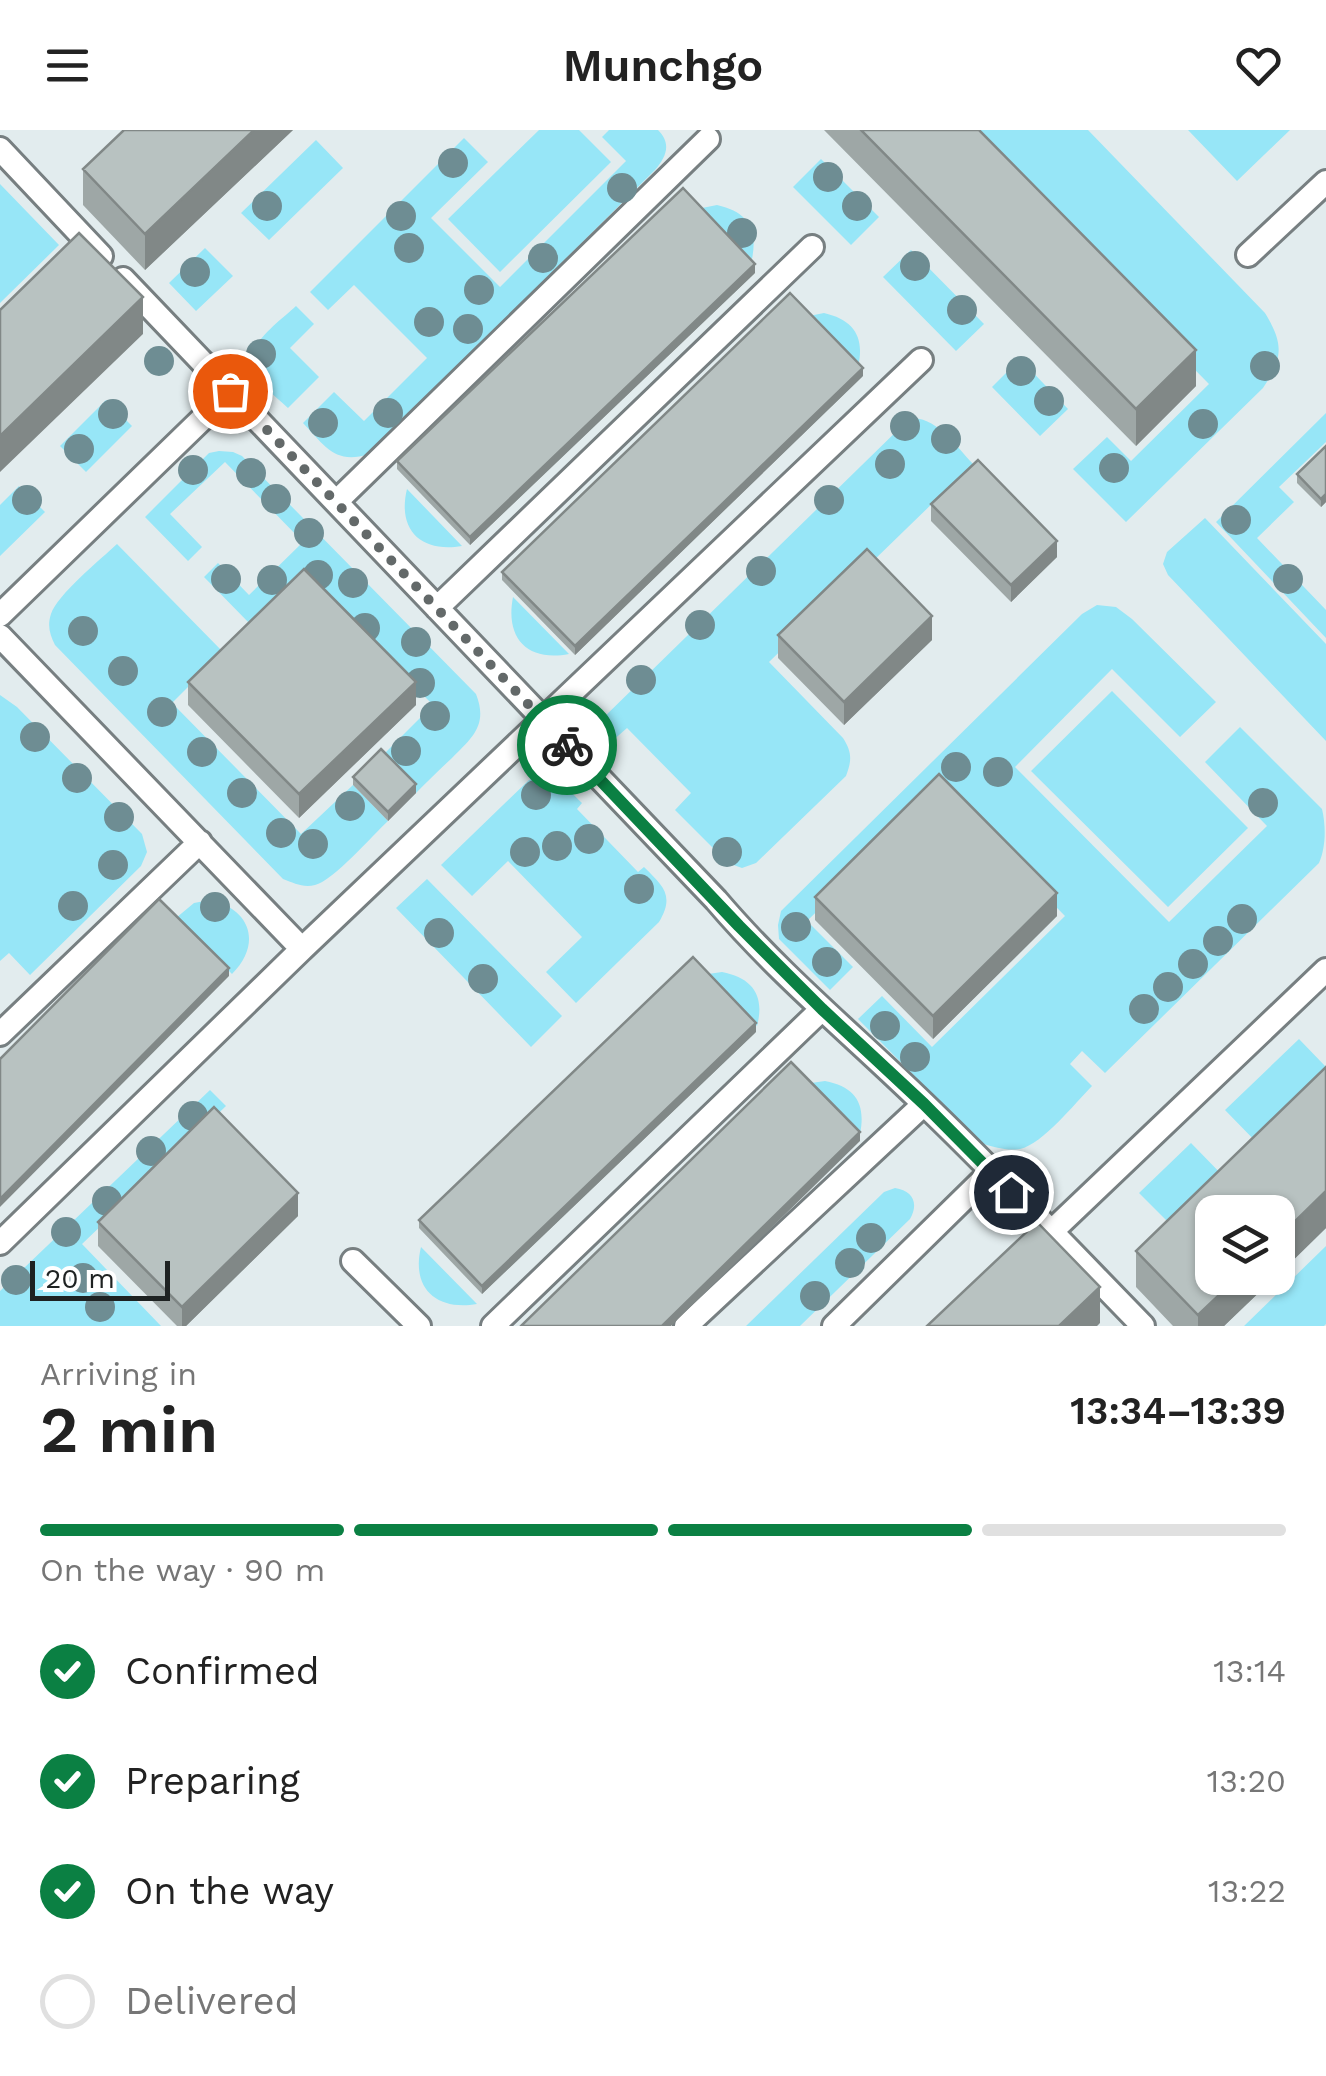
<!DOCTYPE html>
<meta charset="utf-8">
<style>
:root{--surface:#fff;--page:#f2f2f2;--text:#222;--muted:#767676;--line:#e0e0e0;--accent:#0b8043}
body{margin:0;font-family:"Work Sans",sans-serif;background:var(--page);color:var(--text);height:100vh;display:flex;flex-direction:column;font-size:38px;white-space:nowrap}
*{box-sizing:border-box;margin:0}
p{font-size:32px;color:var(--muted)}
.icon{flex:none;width:55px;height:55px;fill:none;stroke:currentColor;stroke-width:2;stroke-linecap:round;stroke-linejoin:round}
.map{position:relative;height:1196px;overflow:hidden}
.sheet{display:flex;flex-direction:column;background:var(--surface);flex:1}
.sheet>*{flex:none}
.tools{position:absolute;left:1195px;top:1065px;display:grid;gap:20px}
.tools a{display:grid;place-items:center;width:100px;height:100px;border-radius:20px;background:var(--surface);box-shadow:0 2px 8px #0004;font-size:50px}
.scale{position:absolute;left:30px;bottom:25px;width:140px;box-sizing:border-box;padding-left:10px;border:5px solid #1e2222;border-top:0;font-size:28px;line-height:35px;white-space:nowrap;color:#1e2222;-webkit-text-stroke:8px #fff;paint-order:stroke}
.pin{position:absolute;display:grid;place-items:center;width:85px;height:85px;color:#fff;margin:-42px;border:5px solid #fff;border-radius:50%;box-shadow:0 2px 10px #0007}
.courier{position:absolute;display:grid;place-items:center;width:100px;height:100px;margin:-50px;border:8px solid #0b8043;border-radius:50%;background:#fff;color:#222;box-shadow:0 2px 12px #0007}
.overview em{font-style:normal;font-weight:600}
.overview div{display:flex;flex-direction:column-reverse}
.overview{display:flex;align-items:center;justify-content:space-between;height:170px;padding:0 40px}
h1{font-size:65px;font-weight:600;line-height:75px}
.bar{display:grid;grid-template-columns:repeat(4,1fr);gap:15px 10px;align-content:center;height:120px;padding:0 40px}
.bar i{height:12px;border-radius:8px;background:var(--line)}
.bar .selected{background:var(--accent)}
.bar p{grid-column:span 4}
ol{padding:0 40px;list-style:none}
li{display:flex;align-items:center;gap:30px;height:110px}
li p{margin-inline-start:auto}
li .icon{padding:10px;border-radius:50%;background:var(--accent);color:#fff;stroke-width:4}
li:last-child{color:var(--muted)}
li i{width:55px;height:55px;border:5px solid var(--line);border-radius:50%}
header{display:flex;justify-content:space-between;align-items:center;height:130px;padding:0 40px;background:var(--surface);font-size:45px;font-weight:600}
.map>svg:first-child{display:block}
</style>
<header><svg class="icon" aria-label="menu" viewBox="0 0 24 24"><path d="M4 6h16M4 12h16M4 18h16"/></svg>Munchgo<svg class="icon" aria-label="heart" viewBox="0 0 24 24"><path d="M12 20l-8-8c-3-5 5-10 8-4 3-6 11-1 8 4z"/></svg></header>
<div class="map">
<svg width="1326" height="1196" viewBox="0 0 1326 1196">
<rect width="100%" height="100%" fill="#e2ecee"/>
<!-- green -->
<path fill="#97e6f7" d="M539,0h40l32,32 -111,110 -52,-53z
M609,0h49c14,14 8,27 -3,40l-286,284c-34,11 -44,-8 -66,-31l31,-31 30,29 63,-63 -73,-73 -26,25 -18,-18 154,-154 24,24 -57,56 69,69 126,-126 -24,-24z
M958,0h130l177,183c19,31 18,45 -2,75l-137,134 -53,-53 34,-32 24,24 78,-77z
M1188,0h102l-53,51z
M316,10l27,28 -74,72 -28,-27z
M821,29l58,58 -28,28 -58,-58z
M0,54l59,61 -59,58z
M717,75c31,7 41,24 35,54l-50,-51z
M205,118l28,28 -37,35 -27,-28z
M911,120l73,74 -28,27 -73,-74z
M296,176l18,18 -24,24 29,29 -31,31c-10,-9 -22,-19 -30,-29 -23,-28 19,-55 38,-73z
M824,183c30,7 41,24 34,54l-49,-51z
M1020,229l48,50 -28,27 -48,-49z
M106,270l26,26 -46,46 -26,-26z
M1326,283v29l-47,45 15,15 -37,36 69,72v28l-110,-116z
M914,288c25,2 42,28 59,46l-204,198 74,76c9,14 9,22 3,38l-90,87 -14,5 -14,-5 -53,-53 16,-17 -64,-65 -17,15 -9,-9 -2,-12 306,-299z
M219,321l14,1 9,4 234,238c12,31 -3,43 -24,64 -12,11 -24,23 -36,35l-35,-36 52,-52 -130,-131 -52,51 -47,-48 14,-14 31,32 54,-53 -78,-80 -55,52 32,33 -14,14 -43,-44 64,-64z
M19,356l26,26 -45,44v-51z
M407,359l55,57c-41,7 -65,-16 -55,-57z
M1205,388l121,126v97l-158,-166 -5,-11 4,-12z
M117,414l106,108 -51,51 129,131 52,-49 35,36c-15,14 -55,60 -73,64 -12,3 -21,-2 -32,-6l-228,-234c-5,-10 -8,-19 -4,-31 6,-19 50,-55 66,-70z
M513,467l56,57c-42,8 -64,-16 -56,-57z
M1097,475l19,2 16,12 84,83 -36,35 -68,-68 -97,98 154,155 98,-96 -62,-64 35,-35 82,82c4,17 4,38 -3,54l-214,210 -23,-22 -12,13 22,22c-17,17 -49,58 -72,63 -13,2 -27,-2 -39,-6l-123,-124 24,-23 50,51 133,-131 -124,-126 -134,131 46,46 -23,23 -51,-51 -1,-14 3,-14 301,-297z
M1112,561l136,137 -80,79 -137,-136z
M0,565l17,12 125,127 5,18 -6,14 -111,109 -21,-22 -9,8z
M539,646c19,2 29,13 43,27l-5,6 61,63 6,-5c19,19 31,28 15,55l-83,81 -30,-31 36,-35 -74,-76 -36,35 -31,-31 88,-85z
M427,749l135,137 -31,31 -135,-139z
M210,770c41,9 52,44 22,74l-56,-56 18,-15z
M722,842c31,6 43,24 35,54l-49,-52z
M1299,909l27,28v21l-63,61 -38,-39z
M825,951c31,6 41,23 35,53l-49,-51z
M210,960l16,16 -144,138 79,82h-161v-35z
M1191,1013l38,39 -51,50 -39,-39z
M895,1058c18,3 24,15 15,31l-110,107h-54l138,-134z
M1326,1116v78l-2,2h-80z
M421,1117l56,57c-41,7 -66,-16 -56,-57z"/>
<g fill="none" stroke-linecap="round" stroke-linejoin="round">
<defs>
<path id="service" d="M0,19l101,107
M1248,125l78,-73
M123,149l593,621c63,74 138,136 207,203 75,72 147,148 220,223
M336,372l372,-363
M437,478l375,-361
M0,485l231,-224
M0,506l302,313 619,-589
M0,904l200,-192
M1051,1102l275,-262
M0,1113l302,-294
M353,1131l66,65
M493,1196l329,-317
M686,1196l238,-222
M834,1196l157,-154"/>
</defs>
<!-- service casing -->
<use href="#service" stroke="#777f81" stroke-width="28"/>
<!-- service -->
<use href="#service" stroke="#fff" stroke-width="22"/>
</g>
<!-- trees -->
<g fill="#6e8d93">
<circle cx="453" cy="33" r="15"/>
<circle cx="828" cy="47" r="15"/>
<circle cx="622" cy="58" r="15"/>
<circle cx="267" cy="76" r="15"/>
<circle cx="857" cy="76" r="15"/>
<circle cx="401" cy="86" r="15"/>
<circle cx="742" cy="103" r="15"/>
<circle cx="409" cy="118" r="15"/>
<circle cx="543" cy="128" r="15"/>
<circle cx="915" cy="136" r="15"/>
<circle cx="195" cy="142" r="15"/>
<circle cx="479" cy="160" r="15"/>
<circle cx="962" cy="180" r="15"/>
<circle cx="429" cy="192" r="15"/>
<circle cx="468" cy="199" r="15"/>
<circle cx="261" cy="224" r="15"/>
<circle cx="159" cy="231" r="15"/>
<circle cx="1265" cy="236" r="15"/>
<circle cx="1021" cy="241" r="15"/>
<circle cx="1049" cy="271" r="15"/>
<circle cx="388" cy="283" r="15"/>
<circle cx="113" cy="284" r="15"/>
<circle cx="323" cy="293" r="15"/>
<circle cx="1203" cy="294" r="15"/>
<circle cx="905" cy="296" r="15"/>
<circle cx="946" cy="309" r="15"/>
<circle cx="79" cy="319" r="15"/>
<circle cx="890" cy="334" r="15"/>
<circle cx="1114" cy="338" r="15"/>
<circle cx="193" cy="340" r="15"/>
<circle cx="251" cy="343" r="15"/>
<circle cx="276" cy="369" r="15"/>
<circle cx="27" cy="370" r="15"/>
<circle cx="829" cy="370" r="15"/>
<circle cx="1236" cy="390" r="15"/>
<circle cx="309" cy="403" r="15"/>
<circle cx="761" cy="441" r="15"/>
<circle cx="318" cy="445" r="15"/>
<circle cx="226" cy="449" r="15"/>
<circle cx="1288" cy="449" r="15"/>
<circle cx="272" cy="450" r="15"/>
<circle cx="353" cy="453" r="15"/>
<circle cx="700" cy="495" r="15"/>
<circle cx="365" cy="498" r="15"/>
<circle cx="83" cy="501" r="15"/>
<circle cx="416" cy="512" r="15"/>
<circle cx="123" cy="541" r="15"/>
<circle cx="641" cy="550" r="15"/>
<circle cx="420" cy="553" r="15"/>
<circle cx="162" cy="582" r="15"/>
<circle cx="435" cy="586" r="15"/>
<circle cx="35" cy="607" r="15"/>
<circle cx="406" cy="621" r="15"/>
<circle cx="202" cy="622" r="15"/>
<circle cx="956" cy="637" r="15"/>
<circle cx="998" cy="642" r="15"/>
<circle cx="77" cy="648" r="15"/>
<circle cx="242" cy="663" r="15"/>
<circle cx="536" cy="665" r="15"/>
<circle cx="1263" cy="673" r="15"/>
<circle cx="350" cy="676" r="15"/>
<circle cx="119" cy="687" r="15"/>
<circle cx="281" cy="703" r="15"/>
<circle cx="589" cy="709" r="15"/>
<circle cx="313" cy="714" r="15"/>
<circle cx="557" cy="716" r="15"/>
<circle cx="525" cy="722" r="15"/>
<circle cx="727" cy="722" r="15"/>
<circle cx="113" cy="735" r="15"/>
<circle cx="639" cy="759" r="15"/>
<circle cx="73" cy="776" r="15"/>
<circle cx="215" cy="777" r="15"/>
<circle cx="1242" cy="789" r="15"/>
<circle cx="796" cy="797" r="15"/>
<circle cx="439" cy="803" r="15"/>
<circle cx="1218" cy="811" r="15"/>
<circle cx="827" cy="832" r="15"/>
<circle cx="1193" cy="834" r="15"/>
<circle cx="483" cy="849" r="15"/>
<circle cx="1168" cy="857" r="15"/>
<circle cx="1144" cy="879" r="15"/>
<circle cx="885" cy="896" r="15"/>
<circle cx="915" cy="927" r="15"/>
<circle cx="193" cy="986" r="15"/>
<circle cx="151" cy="1021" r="15"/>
<circle cx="107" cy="1071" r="15"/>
<circle cx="66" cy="1102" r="15"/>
<circle cx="871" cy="1108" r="15"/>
<circle cx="850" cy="1133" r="15"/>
<circle cx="83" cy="1148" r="15"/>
<circle cx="16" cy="1150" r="15"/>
<circle cx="815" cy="1166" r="15"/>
<circle cx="100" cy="1177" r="15"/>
</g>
<!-- wall -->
<path fill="#9ea7a6" d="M293,0l-148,140 -62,-65v-36z
M824,0h155l217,256 -60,60z
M755,143l-285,272 -73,-76v-8z
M863,246l-288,279 -73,-75v-8z
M1326,316v56l-5,5 -24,-24v-9z
M931,374l126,53 -46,45 -80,-81z
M778,505l154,5 -88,85 -66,-67z
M188,552l228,23 -117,113 -111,-113z
M353,647l63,16 -28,28 -35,-36z
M815,767l242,19 -124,123 -118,-119z
M756,902l-274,262 -63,-66v-8z
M1326,937v161l-48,47v-63l-66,66h62l-50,48h-51l-37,-39v-36z
M298,1086l-112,110h-9l-79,-80v-24z"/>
<!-- shaded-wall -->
<path fill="#818887" d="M254,0h39l-148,140v-36z
M755,134v9l-285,272v-8z
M143,167v37l-143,138v-36z
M1196,220v36l-60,60v-37z
M863,238v8l-288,279v-9z
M1326,364v8l-5,5v-8z
M1057,411v16l-46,45v-17z
M932,486v24l-88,85v-23z
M416,552v23l-117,113v-24z
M416,654v9l-28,28v-9z
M1057,763v23l-124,123v-23z
M229,838v8l-229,231v-8z
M756,893v9l-274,262v-8z
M860,1002v9l-189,185h-9z
M1326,1061v37l-48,47v-37z
M298,1063v23l-112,110h-4v-19z
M1237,1148h37l-50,48h-26v-11z
M1100,1157v36l-3,3h-38z"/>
<!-- building -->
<path fill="#b8c2c1" stroke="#818887" stroke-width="2.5" d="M124,0h130l-109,104 -62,-65z
M861,0h118l217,220 -60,59z
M683,58l72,76 -285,273 -73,-76z
M79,103l64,64 -143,139v-126z
M790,163l73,75 -288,278 -73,-74z
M1326,316v48l-5,5 -24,-25z
M978,330l79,81 -46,44 -80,-81z
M867,419l65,67 -88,86 -66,-67z
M304,439l112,113 -117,112 -111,-112z
M381,619l35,35 -28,28 -35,-35z
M939,644l118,119 -124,123 -118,-119z
M159,769l70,69 -229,231v-140z
M693,827l63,66 -274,263 -63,-66z
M791,932l69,70 -198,194h-141z
M1326,937v124l-48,47v-26h-66v66h25l-39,37 -62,-64z
M214,977l84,86 -116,114 -84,-85z
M1037,1092l63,65 -41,39h-132z"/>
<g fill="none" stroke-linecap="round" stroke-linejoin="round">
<!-- done -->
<path stroke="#636969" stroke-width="10" stroke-dasharray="0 18" d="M230,261l337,354"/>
<!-- route -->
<path stroke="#0b8043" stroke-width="12" d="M567,615l172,181 83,83 102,95 87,88"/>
</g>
</svg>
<div class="tools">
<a><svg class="icon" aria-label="layers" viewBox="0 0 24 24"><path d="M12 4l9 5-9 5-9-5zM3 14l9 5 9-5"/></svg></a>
</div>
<div class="scale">20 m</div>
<div class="pin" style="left:230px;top:261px;background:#ea580c"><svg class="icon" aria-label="bag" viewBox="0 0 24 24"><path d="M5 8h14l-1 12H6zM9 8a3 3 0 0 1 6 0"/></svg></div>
<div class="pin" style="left:1011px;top:1062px;background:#1f2937"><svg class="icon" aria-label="home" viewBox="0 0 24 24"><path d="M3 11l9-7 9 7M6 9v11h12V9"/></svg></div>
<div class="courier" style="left:567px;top:615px"><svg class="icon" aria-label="bike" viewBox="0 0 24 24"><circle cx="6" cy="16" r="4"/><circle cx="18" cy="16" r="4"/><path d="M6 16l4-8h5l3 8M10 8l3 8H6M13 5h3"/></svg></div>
</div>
<section class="sheet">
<div class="overview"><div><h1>2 min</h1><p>Arriving in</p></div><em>13:34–13:39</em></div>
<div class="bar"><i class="selected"></i><i class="selected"></i><i class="selected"></i><i></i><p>On the way · 90 m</p></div>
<ol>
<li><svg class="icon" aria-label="check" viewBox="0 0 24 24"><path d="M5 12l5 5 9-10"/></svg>Confirmed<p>13:14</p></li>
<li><svg class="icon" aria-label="check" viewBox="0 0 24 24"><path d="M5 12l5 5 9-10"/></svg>Preparing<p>13:20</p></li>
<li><svg class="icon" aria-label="check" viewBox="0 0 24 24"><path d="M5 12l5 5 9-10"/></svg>On the way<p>13:22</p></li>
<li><i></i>Delivered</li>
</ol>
</section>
